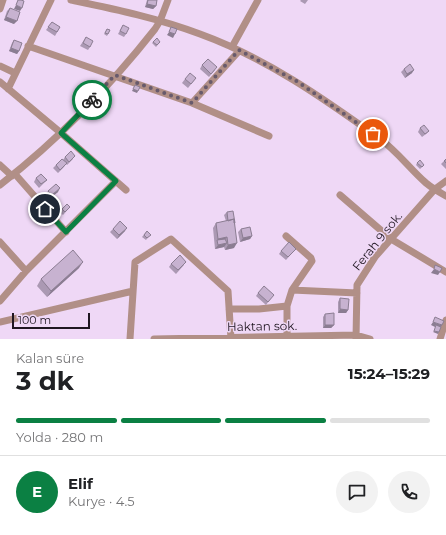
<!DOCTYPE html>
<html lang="tr">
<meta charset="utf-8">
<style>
:root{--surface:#fff;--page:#f2f2f2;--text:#202124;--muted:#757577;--line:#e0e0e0;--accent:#0b8043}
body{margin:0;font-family:Montserrat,sans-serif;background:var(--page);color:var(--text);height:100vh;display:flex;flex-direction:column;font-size:15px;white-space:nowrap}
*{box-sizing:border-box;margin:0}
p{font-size:13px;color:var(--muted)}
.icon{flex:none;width:22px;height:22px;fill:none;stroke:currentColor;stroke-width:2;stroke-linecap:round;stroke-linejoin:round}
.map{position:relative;height:339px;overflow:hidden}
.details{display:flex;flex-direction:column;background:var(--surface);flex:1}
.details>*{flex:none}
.scale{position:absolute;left:12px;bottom:10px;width:78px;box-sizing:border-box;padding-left:4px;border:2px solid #1f1621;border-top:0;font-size:11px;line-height:14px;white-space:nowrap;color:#1f1621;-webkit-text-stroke:3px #efd8f6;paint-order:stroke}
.pin{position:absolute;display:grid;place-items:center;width:34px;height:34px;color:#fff;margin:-17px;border:2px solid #fff;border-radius:50%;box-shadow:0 1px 4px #0007}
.courier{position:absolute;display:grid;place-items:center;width:40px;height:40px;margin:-20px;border:3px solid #0b8043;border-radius:50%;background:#fff;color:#222;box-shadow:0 1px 5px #0007}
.headline em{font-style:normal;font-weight:700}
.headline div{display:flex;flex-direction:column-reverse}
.headline{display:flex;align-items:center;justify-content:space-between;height:68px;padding:0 16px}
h1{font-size:26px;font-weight:700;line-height:30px}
.bar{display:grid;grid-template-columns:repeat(4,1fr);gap:6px 4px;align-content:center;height:48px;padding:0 16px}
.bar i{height:5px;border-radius:3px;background:var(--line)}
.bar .current{background:var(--accent)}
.bar p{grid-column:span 4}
.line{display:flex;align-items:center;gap:10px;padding:0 16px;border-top:1px solid var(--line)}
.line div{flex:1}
.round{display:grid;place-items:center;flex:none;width:42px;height:42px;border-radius:21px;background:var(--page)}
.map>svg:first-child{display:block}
</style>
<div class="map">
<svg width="446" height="339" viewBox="0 0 446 339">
<rect width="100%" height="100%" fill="#efd8f6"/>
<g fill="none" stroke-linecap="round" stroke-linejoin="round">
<!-- minor -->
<path stroke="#b18f87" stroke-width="7" d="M71,0c43,9 87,18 129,34 66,24 123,64 180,105 17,12 30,30 46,44 6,5 13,9 20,13
M0,9l3,-9
M28,46l164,57 47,-52
M232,47l26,-47
M0,66l15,7
M0,82l61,51 65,57
M8,89l43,-89
M192,103l77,33
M0,165l12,11
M15,174l51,58
M0,185c58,-45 110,-99 155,-156l5,-8 8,-21
M340,195l51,44 55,33
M286,236l25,22 1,3 -20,29
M0,242l26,29
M0,301l26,-30 90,-90
M229,309h30l28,-3
M0,322l133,-31
M130,339l5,-77 36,-23 57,52 3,48
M154,339l202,-4 14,4
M287,339v-33l5,-16 65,3
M356,339l1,-54 18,-28 60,-68 11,-8
M440,339l6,-19"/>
</g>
<!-- wall -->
<path fill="#ab99b3" d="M147,0h10l-1,6 -3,3 -8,-2z
M301,0h7l-3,4 -5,-3z
M10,8l4,16 -10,-4 3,-9z
M52,22l8,5 -5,9 -9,-6z
M123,25l3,9 -2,3 -6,-3z
M107,29l3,1 -3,6 -3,-2z
M86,37l4,10 -2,3 -8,-4z
M14,40l5,11 -2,3 -8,-3 3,-8z
M153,42h7l-4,5 -4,-4z
M202,65l13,5 -6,7 -9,-8z
M404,69l8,4 -7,5 -4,-6z
M196,78l-8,10 -6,-5 3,-4z
M88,88l3,2 -5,6 -3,-3z
M420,128l9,3 -3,3 -4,3 -4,-5z
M65,157l8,2 -6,6 -1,-1 -2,3 -6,6 -5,-5 3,-3 7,-5z
M446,159v10l-5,-5z
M417,163l6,3 -3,3 -4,-4z
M36,178l11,2 -8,8 -5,-6z
M48,191l10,1 -9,7 -3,-5z
M70,207l-7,8 -3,-3 2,-3z
M227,212l8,11v1l-1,24 -9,2 -1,-3 -9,2 -2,-21 3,-5 10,-2 -2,-6z
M113,229l12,2 -8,8 -7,-7z
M241,229l11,7 -2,3 -10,3 -2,-10z
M147,231l2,5 -3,4 -4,-3z
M281,251l12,1 -7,8 -7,-6z
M171,264l13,1 -8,9 -7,-7z
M79,268l-32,29 -10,-11 4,-7z
M258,293l13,5 -5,7 -10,-9z
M340,298l8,12 -2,3h-8v-11z
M325,314l9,11 -3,3h-8v-11z"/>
<!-- shaded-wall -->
<path fill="#8b7d92" d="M147,4l9,2 -3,3 -8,-2z
M16,5l6,3 -2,3 -6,-2z
M6,17l11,4 -3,3 -10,-4z
M169,32l6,2 -2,4 -6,-3z
M11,48l8,3 -2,3 -8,-3z
M414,70l-2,3 -7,5 2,-4z
M133,89l5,2 -1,2 -5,-2z
M60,188l-2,4 -9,7 3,-4z
M127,228l-2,3 -8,8 2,-4z
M252,236l-2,3 -10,3 3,-4z
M227,237l-4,5 -6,-1 1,-2z
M227,243l-3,4 -9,2 3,-4z
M237,243l-3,5 -9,2 3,-5z
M83,262l-4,6 -32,29 4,-6z
M434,269l6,3 -2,3 -7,-2z
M340,309l8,1 -2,3h-8z
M433,322l9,3 -2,4 -4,-4 -1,2 -4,-2z
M325,325h9l-3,3h-8z
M434,331l5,1 -1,2 -5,-2z"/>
<!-- building -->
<path fill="#c7b2d0" stroke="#8b7d92" d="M18,0h3l3,1 -2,7 -6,-3z
M148,0h9l-1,6 -9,-2z
M10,8l10,4 -3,9 -11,-4z
M52,22l8,5 -3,5 -9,-5z
M123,25l6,3 -3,6 -6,-3z
M171,27l6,2 -2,5 -6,-2z
M107,29l3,1 -2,4 -3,-1z
M86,37l7,4 -3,6 -7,-4z
M157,38l3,4 -3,3 -4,-3z
M14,40l8,3 -3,8 -8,-3z
M208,59l9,8 -6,7 -9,-9z
M410,64l4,6 -7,4 -3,-5z
M190,73l6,5 -5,6 -6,-5z
M135,85l5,2 -2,4 -5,-2z
M88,88l3,2 -4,4 -3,-2z
M424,125l5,6 -4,3 -5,-6z
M71,151l4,5 -6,6 -4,-5z
M62,159l5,4 -7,7 -4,-5z
M446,159v4l-2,-2z
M420,160l4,5 -2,2 -5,-4z
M41,174l6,6 -6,4 -5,-6z
M56,184l4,4 -8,7 -4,-4z
M67,204l3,3 -5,5 -3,-3z
M233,211l2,12h-1v-4l-6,2 -1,-9z
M234,219l3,24 -9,2 -1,-8 -9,2 -2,-16z
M120,221l7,7 -8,7 -6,-6z
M250,227l2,9 -9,2 -2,-9z
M147,231l4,4 -4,3 -3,-3z
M225,239l2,4 -9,2 -1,-5z
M289,242l7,7 -8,8 -7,-6z
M73,250l10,12 -32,29 -10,-12z
M180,255l6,7 -8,8 -7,-6z
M435,265l7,3 -2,4 -6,-3z
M264,286l10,9 -6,7 -10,-9z
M340,298l9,1 -1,11 -8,-1z
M334,313v12h-9v-11z
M435,317l9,4 -2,4 -9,-3z
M436,325l5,2 -2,5 -5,-1z"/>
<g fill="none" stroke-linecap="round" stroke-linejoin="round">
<!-- done -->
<path stroke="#685a6c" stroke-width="4" stroke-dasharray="0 7.2" d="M92,100l23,-25 77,28 47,-53 59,32 75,52"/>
<!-- route -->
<path stroke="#0b8043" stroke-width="5" d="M45,209l21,23 50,-51 -55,-48 31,-33"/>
</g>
<g text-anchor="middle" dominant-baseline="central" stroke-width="3" stroke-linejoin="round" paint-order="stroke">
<!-- street labels -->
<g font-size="12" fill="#1f1621" stroke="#efd8f6">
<text transform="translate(377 241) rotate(-51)">Ferah 9 sok.</text>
<text transform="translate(262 326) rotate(-1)">Haktan sok.</text>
</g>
</g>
</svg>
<div class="scale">100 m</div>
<div class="pin" style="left:373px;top:134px;background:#ea580c"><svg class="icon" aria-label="bag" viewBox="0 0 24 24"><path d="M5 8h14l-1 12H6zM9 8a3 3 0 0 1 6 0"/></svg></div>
<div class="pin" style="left:45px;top:209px;background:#1f2937"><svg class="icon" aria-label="home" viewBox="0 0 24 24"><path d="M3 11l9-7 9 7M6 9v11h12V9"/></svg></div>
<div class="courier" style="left:92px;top:100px"><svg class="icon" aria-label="bike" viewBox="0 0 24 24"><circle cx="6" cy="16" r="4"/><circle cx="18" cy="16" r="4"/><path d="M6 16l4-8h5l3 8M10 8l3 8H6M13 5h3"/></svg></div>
</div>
<section class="details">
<div class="headline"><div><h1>3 dk</h1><p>Kalan süre</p></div><em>15:24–15:29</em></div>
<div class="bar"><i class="current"></i><i class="current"></i><i class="current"></i><i></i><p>Yolda · 280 m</p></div>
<div class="line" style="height:72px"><b class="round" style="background:var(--accent);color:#fff">E</b><div><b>Elif</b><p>Kurye · 4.5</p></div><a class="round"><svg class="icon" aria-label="chat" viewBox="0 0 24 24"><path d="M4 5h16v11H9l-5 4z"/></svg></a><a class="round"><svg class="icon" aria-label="phone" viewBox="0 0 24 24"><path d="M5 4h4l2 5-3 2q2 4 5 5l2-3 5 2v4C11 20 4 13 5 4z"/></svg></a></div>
</section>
